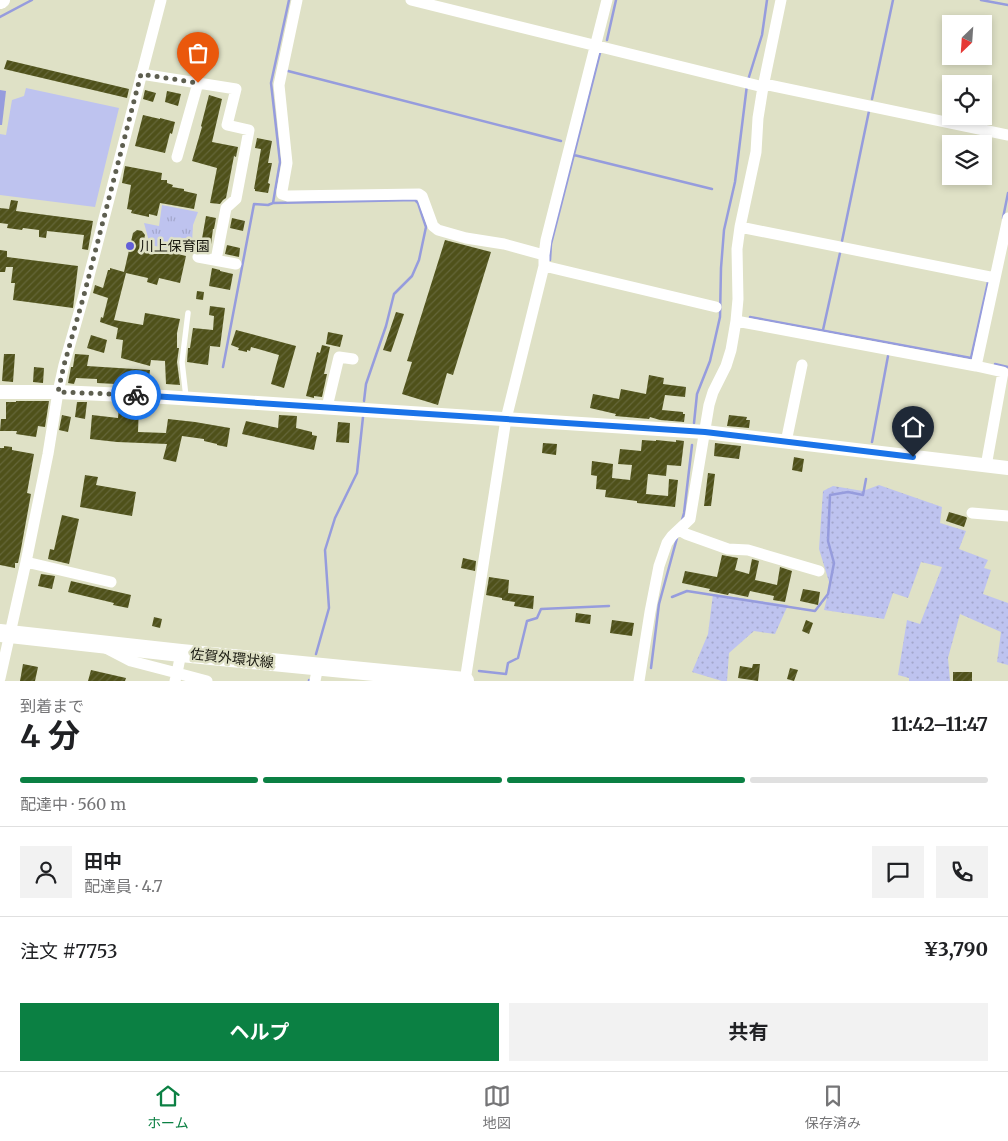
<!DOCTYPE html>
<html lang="ja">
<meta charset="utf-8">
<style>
:root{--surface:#fff;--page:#f2f2f2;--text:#202124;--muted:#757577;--line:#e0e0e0;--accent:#0b8043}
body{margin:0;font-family:Merriweather,"Noto Sans JP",serif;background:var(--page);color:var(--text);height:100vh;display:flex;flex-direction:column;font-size:19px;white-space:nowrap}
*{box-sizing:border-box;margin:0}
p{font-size:16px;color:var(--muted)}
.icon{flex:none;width:28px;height:28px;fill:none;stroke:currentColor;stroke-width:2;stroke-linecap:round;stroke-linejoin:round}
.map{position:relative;height:681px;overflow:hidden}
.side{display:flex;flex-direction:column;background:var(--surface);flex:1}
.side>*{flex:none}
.needle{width:32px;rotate:205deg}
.tools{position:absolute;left:942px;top:15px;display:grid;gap:10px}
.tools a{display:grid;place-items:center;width:50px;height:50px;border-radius:0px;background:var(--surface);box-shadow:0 2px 8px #0003;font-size:25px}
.pin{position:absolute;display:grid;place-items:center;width:42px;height:42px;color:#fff;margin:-51px -21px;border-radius:50% 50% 50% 0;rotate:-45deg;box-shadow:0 0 5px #0007}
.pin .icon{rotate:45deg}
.courier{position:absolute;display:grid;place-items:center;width:50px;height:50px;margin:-25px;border:4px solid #1a73e8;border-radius:50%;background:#fff;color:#222;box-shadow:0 1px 6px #0007}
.summary em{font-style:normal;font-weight:700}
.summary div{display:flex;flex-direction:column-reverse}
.summary{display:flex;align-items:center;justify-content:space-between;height:85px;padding:0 20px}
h1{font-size:32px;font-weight:700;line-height:38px}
.bar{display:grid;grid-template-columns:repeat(4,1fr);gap:8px 5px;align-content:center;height:60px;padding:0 20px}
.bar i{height:6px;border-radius:4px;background:var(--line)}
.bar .on{background:var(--accent)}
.bar p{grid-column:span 4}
.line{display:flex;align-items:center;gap:12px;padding:0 20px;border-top:1px solid var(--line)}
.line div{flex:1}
.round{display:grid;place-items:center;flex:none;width:52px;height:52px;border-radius:0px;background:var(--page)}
.action{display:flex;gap:10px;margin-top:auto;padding:10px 20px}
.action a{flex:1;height:58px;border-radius:0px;background:var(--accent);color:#fff;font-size:20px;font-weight:700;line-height:58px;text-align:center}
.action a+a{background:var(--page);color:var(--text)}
.tab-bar{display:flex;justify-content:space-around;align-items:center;height:70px;border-top:1px solid var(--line);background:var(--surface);font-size:14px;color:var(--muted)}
.tab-bar a{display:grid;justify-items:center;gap:2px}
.tab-bar .on{color:var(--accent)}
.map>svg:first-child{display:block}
</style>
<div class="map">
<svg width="1008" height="681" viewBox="0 0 1008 681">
<defs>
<pattern id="grass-dots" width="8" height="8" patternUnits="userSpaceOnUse" patternTransform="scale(1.25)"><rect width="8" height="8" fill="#bec3ef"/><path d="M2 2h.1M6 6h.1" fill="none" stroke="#a3a7cc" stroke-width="1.8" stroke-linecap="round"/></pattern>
<pattern id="park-tufts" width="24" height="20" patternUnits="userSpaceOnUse" patternTransform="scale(1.25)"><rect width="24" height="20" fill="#bec3ef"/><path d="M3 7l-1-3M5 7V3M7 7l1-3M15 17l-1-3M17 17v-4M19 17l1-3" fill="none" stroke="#a3a7cc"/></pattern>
<pattern id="building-hatch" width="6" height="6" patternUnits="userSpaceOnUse" patternTransform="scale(1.25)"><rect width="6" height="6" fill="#4f511a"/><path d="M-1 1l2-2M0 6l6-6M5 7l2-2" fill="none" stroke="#646639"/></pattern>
</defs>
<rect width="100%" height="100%" fill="#dfe1c6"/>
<!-- grass -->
<path fill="url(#grass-dots)" d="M879,485l63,22 -2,16 26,8 -7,18 29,11 -4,8 7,2 -8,24 25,9v62l-11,-3 4,-30 -41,-18 -12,44 2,23h-41v-3l-11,-3 9,-55 13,4 22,-57 -21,-5 -13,36 -15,-5 -9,26 -60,-9 6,-25 -11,-36 4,-58 10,-5 30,5z
M713,594l75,11 -13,29 -21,-3 -25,22 -2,28h-5l-30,-9 16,-38z"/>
<!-- park -->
<path fill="url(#park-tufts)" d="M162,205l36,7 -5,13 -1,18 -11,-2 -1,10 -30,-6 -6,-22 15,3z"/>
<!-- pitch -->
<path fill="#bec3ef" d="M26,88l93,20 -24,99 -95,-12v-61l6,1 6,-35 12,-4z"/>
<!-- water -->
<path fill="#969cdd" d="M0,90l6,1 -4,34h-2z"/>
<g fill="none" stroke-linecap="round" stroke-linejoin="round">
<!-- stream -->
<path stroke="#969cdd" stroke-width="2.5" d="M289,0l-18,83 9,79 -7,41 142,-3 3,3 8,24 -7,33 -7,16 -18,18 -8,32 -20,58 -2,17
M981,0l27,5
M0,17l32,-17
M607,40l9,-40
M288,71l273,70
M748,80l14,-45 5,-35
M872,99l21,-99
M574,155l138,34
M1003,218l5,-25
M842,241l27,-130
M550,260l1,-16 49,-191
M750,317l221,41 17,-76
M823,330l17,-77
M995,364l13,3
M223,367l31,-163 14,1 5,-2
M694,423l3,-29 13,-33 10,-44 1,-49 3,-38 11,-48 12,-97
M872,442l16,-86
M682,520l2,-7 8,-68
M672,597l15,-6 128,20 13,-17 6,-31 -6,-22 2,-46 18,-3 15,3 3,-16
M316,654l13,-46 -4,-58 10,-32 22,-45 6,-56
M651,668l8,-64 18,-66
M479,671l27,3 2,-11 10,-5 9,-37 10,-3 4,-9 68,-3
M309,681v-1"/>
</g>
<!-- building -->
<path fill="url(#building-hatch)" d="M7,60l122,29 -2,9 -123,-29z
M145,90l11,3 -3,9 -10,-3z
M167,91l14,3 -3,12 -13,-4z
M209,95l13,4 -10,43 26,5 -2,10 -2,-1 -8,42 -3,2 -3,4 -10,-1 7,-35 -25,-7 10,-34 -1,-1z
M143,115l17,4v-1l15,4 -3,12 -2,-1 -5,20 -30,-7z
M257,138l15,3 -4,22h4l-4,20 2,1 -2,9 -13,-2v-2h-1l7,-40 -6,-1z
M125,166l37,7 -1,7h6v3l6,2 -1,2 12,2v2l13,3 -3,15 -34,-6 -3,13 -8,-2v3l-18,-4 1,-3 -5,-1 4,-24 -9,-2z
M11,200l7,1 -2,10 77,10 -5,29 -6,-1 2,-14 -37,-4 -1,7 -7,-1v-7l-16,-2 -1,2 -15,-2 1,-4 -8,-1v-15l9,1z
M206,216l10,2 -2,11h-1l-3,23 -10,-2z
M232,218l13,3 -2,10 -13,-3z
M137,230l5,1 3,4 -1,5 5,7 37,9 -6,27 -21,-5 -2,7 -10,-3 1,-4 -22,-5 -12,47 29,5 2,-12 35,6 -3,14v15h2l-2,14 3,23 -14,-1 -1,-23 -14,-1 -1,6 -29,-8 2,-18 -7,-1 2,-11 -18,-6 1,-5 2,1 5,-20 -15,-5 2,-8 8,3 5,-18h2v-2l14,4 9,-39z
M445,240l46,12 -38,123 -6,-2 -9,32 -36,-11 10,-32 -5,-1z
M227,245l13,3 -1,9 -14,-3z
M0,250l7,1v6l71,9 -5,42 -60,-8 2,-17h-4l2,-16h-7l-1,5h-5z
M212,268l8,2v1l13,3 -3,16 -21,-4z
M197,291l7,1 -1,8 -7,-1z
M210,306l15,2 -5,39 -10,-1 -2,19 -21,-3 1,-14h2l3,-20 20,2 1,-14 -5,-1z
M396,312l8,2 -13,38 -8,-2z
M236,330l60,16 -12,42 -13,-4 8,-29 -28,-8 -1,4 -3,-1v2l-9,-2 1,-2 -8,-3z
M328,332l15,3 -3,12 -14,-3z
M91,335l16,5 -3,13 -17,-5z
M322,345l8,2 -6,27h3l-5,23 -8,-1v2l-8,-2 11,-44 3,1z
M4,354h11l-2,28 -11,-1z
M75,354l14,1 -2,11 63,4 -1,9h-2l-1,8 -30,-1v-2l-19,-1v-4l-21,-1 -2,6 -6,-1 3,-16h2z
M34,367l10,1 -1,15 -10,-1z
M649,375l15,3 -1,6 23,3 -1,10 -20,-2 -3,15 21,2v2h2l-1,8 -24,-2 -10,-3 -1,2 -34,-3 1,-2 -26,-6 3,-14 26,5 2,-10 25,5z
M16,401h33l-4,26 -7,-1 -2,11 -20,-3 1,-3h-17l1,-12h5v-17h10z
M77,402h10l-2,17 -10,-2z
M119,405l20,1 -1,26 28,1 2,-14 27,3 35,6 -3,19 -10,-2v-1l-13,-3v-2l-22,-3 -6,26 -13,-3 4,-15 -50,-2 -27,-3 2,-24 26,3z
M62,415l9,2 -3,15 -9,-2z
M279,415l18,1 -1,12 16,4v3l5,1 -3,14 -72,-16 4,-13 32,7z
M729,415l18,2 -1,3h4l-1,8 -22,-2z
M338,422l12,1 -1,20 -13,-1z
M642,440l14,1v-1l20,2v-2l8,1 -3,25 -14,-1 -1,11 -18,-2 -2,20 22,2 1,-17 9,1 -3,27 -38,-4v-2l-32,-4 1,-7 -10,-1 1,-13 -6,-1 1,-14 21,3 -1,14 18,2 2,-15 -14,-1 2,-15 21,2z
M543,443l14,1 -1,11 -14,-2z
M715,443l26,3 -2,13 -25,-3z
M4,446l8,1v3l22,4 -7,39 4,1 -10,55 -3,14h-3v5l-15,-3v-117h4z
M794,457l10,2 -2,13 -10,-2z
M708,473l7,1 -4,32h-7z
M85,475l13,2 -2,8 40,7 -4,24 -52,-9z
M949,512l17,5 1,1 -3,9 -18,-6z
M62,515l17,4 -10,45 -21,-5 2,-10 4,1z
M722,555l16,3 -3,12 14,4 3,-15 7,2 -4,19 22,5 3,-18 12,4 -7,31 -12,-2 1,-4 -24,-5 -2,6 -19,-4 -1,2 -19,-4 1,-2 -28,-6 3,-12 32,6z
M463,558l13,3 -1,10 -14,-3z
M41,574l14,2 -3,13 -14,-3z
M489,577l20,3 -1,13 26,3 -1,13 -19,-3 1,-4 -13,-2v-2l-16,-3z
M71,581l60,14 -3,13 -15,-3 1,-2 -46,-11z
M803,589l17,3 -2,13 -18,-4z
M576,613l15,2 -1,9 -15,-2z
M154,617l8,2 -2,9 -8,-2z
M612,620l22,3 -2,13 -22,-3z
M806,620l7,3 -4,11 -7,-3z
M23,664l15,3 -3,14h-15z
M753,664h7l-2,17 -20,-3 2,-12 12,2z
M790,668l8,2 -4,11 -7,-2z
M91,670l35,8 -1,3h-37z
M953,672h19v9h-19z"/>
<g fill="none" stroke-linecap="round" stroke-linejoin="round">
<!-- service -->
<path stroke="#fff" stroke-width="5.5" d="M186,397l-4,-35 6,-49"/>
<!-- minor -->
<path stroke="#fff" stroke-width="11" d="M297,0l-18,85 8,78 -5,28v3l6,2 131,-2 3,2 11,30 5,4 28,8 38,6 40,11
M411,0l352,87
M141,74l95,15 -9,36 22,5 -13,69 -10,9 -10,52
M764,84l244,51
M177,157l21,-74
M740,227l255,51
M198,257l38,7
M544,266l172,41
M736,321l240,45
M327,407l12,-50 14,2
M786,442l16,-77
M986,466l17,-94 -27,-6 32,-148
M972,513l36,3
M679,530l7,4 42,15 20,1 71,21
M26,562l85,20
M106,648l25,13 46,12 4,-20
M0,678l26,-116 22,-108 10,-62 6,-27 20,-70 77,-295
M175,681l2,-8 30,8
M315,681l3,-15
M465,681l41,-262 38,-153v-11l2,-15 61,-240
M639,681l11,-69 9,-46 8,-23 5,-7 18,-17 19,-114 4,-13 13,-26 5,-16 5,-29 2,-22 -1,-50 3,-22 16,-75 2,-34 5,-31 18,-87"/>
<!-- tertiary -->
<path stroke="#fff" stroke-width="14" d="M0,392h58l90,4 557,36 303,36"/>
<!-- secondary -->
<path stroke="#fff" stroke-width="16" d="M0,1l2,-1"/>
<!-- primary -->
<path stroke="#fff" stroke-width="18" d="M0,633l181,20 284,28"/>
</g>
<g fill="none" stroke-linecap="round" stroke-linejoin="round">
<!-- done -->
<path stroke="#5e5f50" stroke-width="5" stroke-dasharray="0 9" d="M136,395l-78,-3 6,-27 20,-70 57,-221 57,9"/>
<!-- route -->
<path stroke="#1a73e8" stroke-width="6" d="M136,395l569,37 208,25"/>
</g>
<!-- markers -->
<circle fill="#625fd8" stroke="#dfe1c6" stroke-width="2" cx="130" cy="246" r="5"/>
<g text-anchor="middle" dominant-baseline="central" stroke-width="5" stroke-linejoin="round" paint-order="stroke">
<!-- poi labels -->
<g font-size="14" fill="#191910" stroke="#dfe1c6" text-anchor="start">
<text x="140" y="246">川上保育園</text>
</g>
<!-- street labels -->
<g font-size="14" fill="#191910" stroke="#dfe1c6">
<text transform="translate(232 658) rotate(6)">佐賀外環状線</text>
</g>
</g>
</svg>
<div class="tools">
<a><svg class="needle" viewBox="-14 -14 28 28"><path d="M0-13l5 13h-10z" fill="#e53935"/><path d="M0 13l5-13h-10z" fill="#757577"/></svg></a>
<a><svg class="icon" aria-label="locate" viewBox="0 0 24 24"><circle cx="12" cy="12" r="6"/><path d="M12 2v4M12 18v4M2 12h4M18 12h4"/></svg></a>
<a><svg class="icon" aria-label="layers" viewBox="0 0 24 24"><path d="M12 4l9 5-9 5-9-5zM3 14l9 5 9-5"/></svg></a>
</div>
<div class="pin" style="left:198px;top:83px;background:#ea580c"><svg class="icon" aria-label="bag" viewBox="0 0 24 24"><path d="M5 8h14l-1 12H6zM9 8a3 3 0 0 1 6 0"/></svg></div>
<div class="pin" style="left:913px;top:457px;background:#1f2937"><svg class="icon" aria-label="home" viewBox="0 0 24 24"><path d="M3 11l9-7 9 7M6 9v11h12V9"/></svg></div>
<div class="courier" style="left:136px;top:395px"><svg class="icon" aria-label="bike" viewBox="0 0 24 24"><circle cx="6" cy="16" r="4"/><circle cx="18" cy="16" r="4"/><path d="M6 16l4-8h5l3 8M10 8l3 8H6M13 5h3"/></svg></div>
</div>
<section class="side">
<div class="summary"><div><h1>4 分</h1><p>到着まで</p></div><em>11:42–11:47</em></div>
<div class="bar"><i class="on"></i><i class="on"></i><i class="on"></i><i></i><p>配達中 · 560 m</p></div>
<div class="line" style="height:90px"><a class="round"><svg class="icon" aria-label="person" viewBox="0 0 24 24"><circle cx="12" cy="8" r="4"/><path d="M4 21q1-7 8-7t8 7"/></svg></a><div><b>田中</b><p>配達員 · 4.7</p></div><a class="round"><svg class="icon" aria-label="chat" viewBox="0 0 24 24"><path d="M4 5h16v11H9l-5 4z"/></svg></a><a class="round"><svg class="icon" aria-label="phone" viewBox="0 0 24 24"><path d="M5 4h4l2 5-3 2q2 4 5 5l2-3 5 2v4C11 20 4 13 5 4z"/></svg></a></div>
<div class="line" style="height:65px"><div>注文 #7753</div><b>¥3,790</b></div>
<div class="action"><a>ヘルプ</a><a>共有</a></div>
</section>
<nav class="tab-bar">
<a class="on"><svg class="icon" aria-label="home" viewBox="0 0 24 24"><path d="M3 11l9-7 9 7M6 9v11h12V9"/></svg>ホーム</a>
<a><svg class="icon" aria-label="map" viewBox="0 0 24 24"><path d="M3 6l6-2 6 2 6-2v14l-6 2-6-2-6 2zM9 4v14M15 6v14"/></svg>地図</a>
<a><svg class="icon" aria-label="saved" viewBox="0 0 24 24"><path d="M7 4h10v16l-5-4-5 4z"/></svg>保存済み</a>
</nav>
